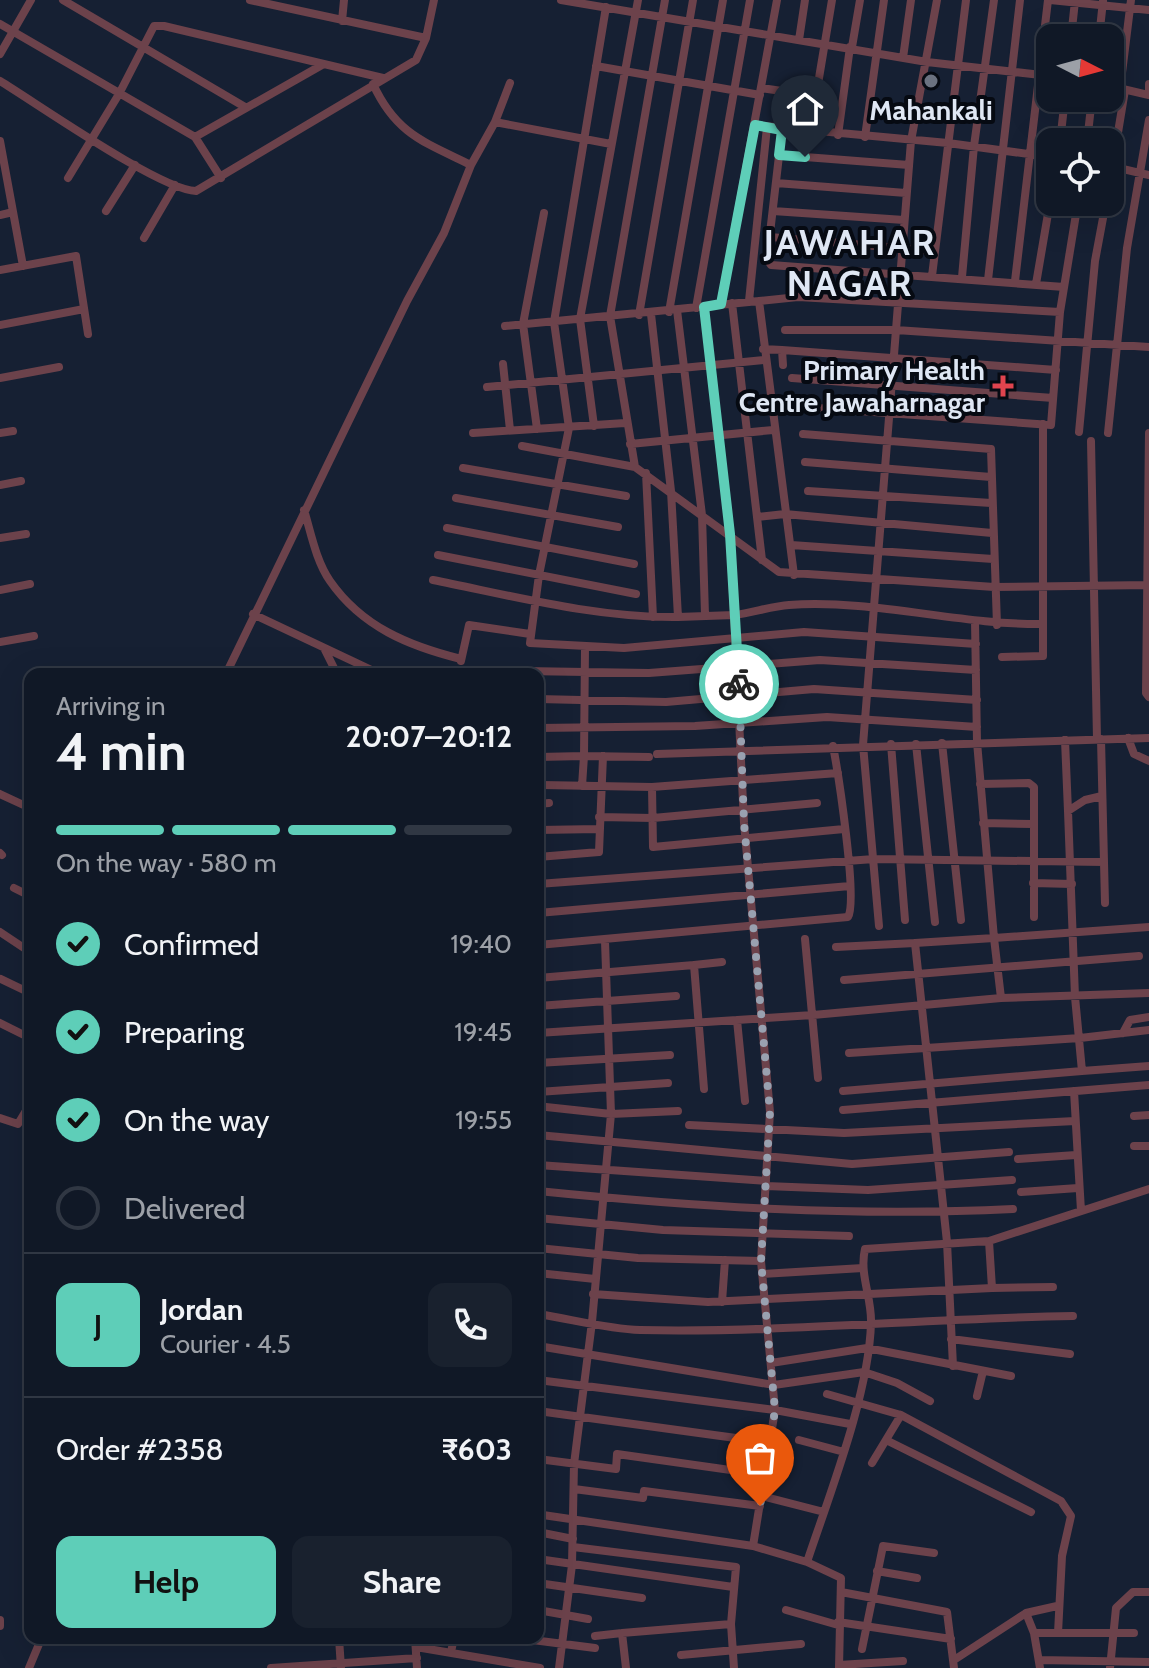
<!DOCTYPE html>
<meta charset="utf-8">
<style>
:root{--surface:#101826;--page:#19212e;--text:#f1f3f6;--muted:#9ca0a7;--line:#303743;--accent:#5eceb8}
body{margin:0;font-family:Cabin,sans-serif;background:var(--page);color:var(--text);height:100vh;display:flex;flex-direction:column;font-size:30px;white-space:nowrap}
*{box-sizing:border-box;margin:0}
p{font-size:26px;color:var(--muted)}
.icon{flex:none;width:44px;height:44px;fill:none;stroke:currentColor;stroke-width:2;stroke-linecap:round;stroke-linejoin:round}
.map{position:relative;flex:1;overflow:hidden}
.details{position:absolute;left:24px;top:668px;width:520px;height:976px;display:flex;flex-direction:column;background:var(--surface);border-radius:16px;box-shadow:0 8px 32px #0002,0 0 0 2px var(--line)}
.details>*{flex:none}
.needle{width:52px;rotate:96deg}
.buttons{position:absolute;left:1036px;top:24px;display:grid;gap:16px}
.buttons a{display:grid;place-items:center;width:88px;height:88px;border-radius:16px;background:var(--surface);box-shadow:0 8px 32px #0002,0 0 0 2px var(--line);font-size:40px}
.pin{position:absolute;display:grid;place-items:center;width:68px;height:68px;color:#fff;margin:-82px -34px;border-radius:50% 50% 50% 0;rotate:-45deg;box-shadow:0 0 8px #0007}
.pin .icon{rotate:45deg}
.courier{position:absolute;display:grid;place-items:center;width:80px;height:80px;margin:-40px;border:6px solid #5eceb8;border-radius:50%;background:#fff;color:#222;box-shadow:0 2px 10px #0007}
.head em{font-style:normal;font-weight:700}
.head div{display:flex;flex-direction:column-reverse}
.head{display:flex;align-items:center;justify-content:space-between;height:136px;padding:0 32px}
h1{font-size:52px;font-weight:700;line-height:60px}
.bar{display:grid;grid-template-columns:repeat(4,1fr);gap:12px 8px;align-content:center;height:96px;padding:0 32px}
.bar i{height:10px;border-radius:6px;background:var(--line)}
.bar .active{background:var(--accent)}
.bar p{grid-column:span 4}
.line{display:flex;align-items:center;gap:20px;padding:0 32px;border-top:2px solid var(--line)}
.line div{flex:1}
.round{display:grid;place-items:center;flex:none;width:84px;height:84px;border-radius:16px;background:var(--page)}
ol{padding:0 32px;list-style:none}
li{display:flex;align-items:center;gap:24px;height:88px}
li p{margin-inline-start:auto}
li .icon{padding:8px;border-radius:50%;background:var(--accent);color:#111;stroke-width:4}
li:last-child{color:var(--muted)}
li i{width:44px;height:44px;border:4px solid var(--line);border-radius:50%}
.cta{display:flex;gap:16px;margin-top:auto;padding:16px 32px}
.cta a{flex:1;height:92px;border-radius:16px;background:var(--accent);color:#111;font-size:32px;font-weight:700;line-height:92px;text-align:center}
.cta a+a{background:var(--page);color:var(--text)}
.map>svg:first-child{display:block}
</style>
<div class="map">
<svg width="1149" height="1668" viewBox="0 0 1149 1668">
<rect width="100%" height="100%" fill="#162033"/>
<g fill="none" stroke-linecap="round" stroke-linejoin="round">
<!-- minor -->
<path stroke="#6c424b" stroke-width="8" d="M63,0l182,107
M250,0l176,38
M561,0l366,62 123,14
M665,0l-55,316 25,151 144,105 215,15 155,-2
M1050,0l99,10
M606,7l-52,315 15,106 -30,147 -9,68 94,5 180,-16 172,12
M342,21l2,-21
M0,24l195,113 26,41
M1071,38l4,-37
M1099,38l4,-37
M799,40l6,-40
M852,47l8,-47
M0,54l31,-54
M903,58l8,-58
M596,66l164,29
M0,81c38,23 160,109 196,110l220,-131 10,-22 8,-38
M1110,86l39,9v-11
M761,88l55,8
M1120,89l11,-89
M495,122l116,22
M755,125l193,18 102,14
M782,130l-15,129 4,6 293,22
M810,132l22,-132
M838,135l12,-88
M195,137l127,-72
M865,137l19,-137
M0,141l23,125
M1060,142l5,-44
M1087,142l5,-44
M779,155l130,10
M471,165l24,-43 15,-39
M1110,166l39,9
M68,178l51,-84 35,-68h10l219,52
M1110,181l15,-91
M776,183l130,10
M106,211l29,-46
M773,211l131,9
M0,215l13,-3
M770,237l165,14
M144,238l31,-53
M0,270l76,-14 12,78
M932,276l34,-276
M962,277l12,-131 20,-146
M988,280l32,-280
M1015,281l33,-281
M1036,284l14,-82
M749,301l18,-174
M759,301l39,-4 262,15
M732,303l30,257
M721,304l56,-304
M696,308l54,-308
M677,310l25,205 3,100
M669,312l54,-312
M639,315l54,-315
M0,325l84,-16
M505,326l254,-25 35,274
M785,330h111l253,17
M763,349l19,1 1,15
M782,350l274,20
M503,364l7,66
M0,378l59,-11
M792,378l261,20
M487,387l277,-27
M791,406l260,19 9,-113 18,-110
M594,426l-14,-107 58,-319
M537,429l-14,-105 21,-111
M1079,432l16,-171 11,-59
M0,433l13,-2
M473,433l152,-10
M1108,433l19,-185 22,-128
M1149,433l-3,260 3,4
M803,434l188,15 6,176
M1091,441l6,298
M630,444l143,-14
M522,446l113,21
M805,462l186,15
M463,468l163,28
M646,473l7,144
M0,485l21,-4
M808,491l183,12
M456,498l162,29
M304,510c7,23 12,51 26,71 32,46 79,65 131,78
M758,517l27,-3 207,19
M447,528l187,36
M0,538l26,-4
M791,545l202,14
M438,555l198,39
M433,580c80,16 163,38 245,37l-7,-126 -20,-177
M0,590l30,-6
M253,614l127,60
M678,617l56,-2 -4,-81 -26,-227
M0,642l34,-6
M585,647l-1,109 65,1
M325,650l12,24
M1002,657l41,-1v-232
M461,661l8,-36 61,9
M459,670l190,3 171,-13 156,10
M226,674l181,-373 37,-68 27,-68c-47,-23 -75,-31 -98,-81
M538,699l128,3 148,-13 163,11
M538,728l157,-2 132,-9 150,10
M1128,738l6,16 15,7
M1101,739l4,164
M1065,740l3,71
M942,743l19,177
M891,744l14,176
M916,744l19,178
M657,754l492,-16
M538,757l46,-1 -2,30
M980,784l49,-1 5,4v130
M542,785l110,2 186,-14
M652,787l1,60 191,-18
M0,794l30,14
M1102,796l-17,4 -17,11 7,186 7,74 67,-5
M538,804l11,-1
M599,817l54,1 164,-15
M983,823l50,1
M538,830l61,-1
M0,853l2,2
M538,857l61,-5 4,-96
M1033,883l39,1
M538,884l336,-25 230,3
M14,888l16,8
M538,913l312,-27
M879,926l-16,-181 48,-604 26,-141
M0,932l30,20
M805,939l13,139
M538,945l310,-28c10,-16 -10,-145 -15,-171
M836,947l79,-4
M694,965l28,-3
M538,978l156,-13 10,124
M1,979l29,14
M844,980l295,-24
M1001,998l-7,-60 155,-11
M538,1006l138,-10
M737,1020l8,81
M0,1023l30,15
M538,1033l275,-18 188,-17 148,-5
M1123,1033l7,-13 19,-3
M849,1053l231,-15 69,-8
M538,1063l132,-8
M843,1091l239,-20
M1074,1091l7,120
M538,1092l130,-9
M546,1107l65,7 67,-3
M843,1110l306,-25
M1134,1116l15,-1
M0,1118l18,6 12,-20
M689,1125l155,8 231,-12
M538,1135l314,29 157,-12
M1134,1146h15
M1018,1159l58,-4
M538,1165l228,16
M766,1186l102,4 144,-10
M538,1191c158,16 316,26 475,18
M1021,1192l57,-4
M538,1218l125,12 186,6
M538,1248l100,10 123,3
M538,1273l57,6
M762,1274l101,-6
M992,1288l61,-1
M593,1294l115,8 284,-14 -3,-47
M722,1302l3,-42
M538,1314c33,5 69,15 102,16 144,3 289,-12 433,-14
M951,1339l119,15
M538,1346l236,39 90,-13 33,11 33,18
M771,1363l96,-15 144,28
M953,1366l-6,-124 -32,-299 79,-5 -17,-196 -2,-121
M538,1380l237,30 -22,136 54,16
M827,1394l74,21 160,86 10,15 -9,40 -4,77h76
M977,1396l6,-25
M538,1411l234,32
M850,1424l-75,-14 -14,-149 9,-149 -26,-289 -10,-208c18,-2 38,-9 55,-10 85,-6 170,20 254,19
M799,1440l45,12
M886,1440l145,72
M538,1459l78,10 1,-15 149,21
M872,1463l29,-48
M574,1489l69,9 1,-7 116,15
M762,1496l62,16
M538,1502h2
M543,1515l210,31
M538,1532l35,7
M573,1547l163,20 -5,57
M538,1559l195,28
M877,1571l40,7
M538,1583l104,15
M841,1592l106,20 7,56
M538,1610l50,9
M786,1610l52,15
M1026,1613l8,20 6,35
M0,1620v6
M838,1622l113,17
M1034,1633h24
M595,1636l27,-3
M339,1638l2,30
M415,1638l2,30
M517,1638l78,10
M416,1647l124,21
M862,1649l21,-103 51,7
M451,1652l3,-14
M681,1655l120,-11
M954,1660l72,-47 31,-7
M1039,1660l110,2
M839,1665l64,-4
M29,1668l10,-24
M271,1668l146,-10
M559,1668l13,-103 2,-101 18,-142 19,-208 -6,-173
M626,1668l-4,-35 109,-9 3,44
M839,1668l2,-90 -34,-16c23,-69 62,-168 64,-239 1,-25 -12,-49 -6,-74l124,-8 160,-52
M1110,1668l6,-60 17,-16h16"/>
</g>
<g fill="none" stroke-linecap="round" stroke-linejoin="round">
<!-- done -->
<path stroke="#99a1b0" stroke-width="8" stroke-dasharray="0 14.4" d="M739,684l5,139 26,289 -9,149 14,149 -15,96"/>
<!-- route -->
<path stroke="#5eceb8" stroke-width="10" d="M739,684l-9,-150 -26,-227 17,-3 34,-179 27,5 -3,25 26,2"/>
</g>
<!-- markers -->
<circle fill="#6b7280" stroke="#060a12" stroke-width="3" cx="931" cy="81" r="8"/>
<path fill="#e0444e" stroke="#060a12" stroke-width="3" d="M999 374h8v8h8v8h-8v8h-8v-8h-8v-8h8z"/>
<g text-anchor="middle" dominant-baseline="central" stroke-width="8" stroke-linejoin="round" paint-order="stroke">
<!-- poi labels -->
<g font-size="28" font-weight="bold" fill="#dfe7f4" stroke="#060a12">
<text x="931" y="110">Mahankali</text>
<text x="985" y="370" text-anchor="end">Primary Health<tspan x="985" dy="32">Centre Jawaharnagar</tspan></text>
</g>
<!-- district labels -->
<g font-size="36" font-weight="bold" letter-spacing="2" fill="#dfe7f4" stroke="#060a12">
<text x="850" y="242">JAWAHAR<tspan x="850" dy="41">NAGAR</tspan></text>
</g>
</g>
</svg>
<div class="buttons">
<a><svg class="needle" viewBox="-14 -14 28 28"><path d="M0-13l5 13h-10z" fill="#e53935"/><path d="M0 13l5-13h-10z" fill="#9ca0a7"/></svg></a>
<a><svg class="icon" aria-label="locate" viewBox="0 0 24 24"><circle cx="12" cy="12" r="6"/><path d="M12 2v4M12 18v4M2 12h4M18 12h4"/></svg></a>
</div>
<div class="pin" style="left:760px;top:1506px;background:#ea580c"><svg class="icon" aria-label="bag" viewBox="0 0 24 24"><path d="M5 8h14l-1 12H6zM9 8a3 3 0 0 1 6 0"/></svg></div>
<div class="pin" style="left:805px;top:157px;background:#1f2937"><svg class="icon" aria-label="home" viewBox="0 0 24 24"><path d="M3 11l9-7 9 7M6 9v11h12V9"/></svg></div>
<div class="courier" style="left:739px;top:684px"><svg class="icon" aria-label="bike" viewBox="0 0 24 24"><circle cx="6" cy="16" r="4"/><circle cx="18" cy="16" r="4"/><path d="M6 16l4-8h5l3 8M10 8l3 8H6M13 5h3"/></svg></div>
<section class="details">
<div class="head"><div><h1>4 min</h1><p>Arriving in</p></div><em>20:07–20:12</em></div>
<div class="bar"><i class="active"></i><i class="active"></i><i class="active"></i><i></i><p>On the way · 580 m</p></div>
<ol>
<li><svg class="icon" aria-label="check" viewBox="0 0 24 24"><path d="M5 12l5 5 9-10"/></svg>Confirmed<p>19:40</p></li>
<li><svg class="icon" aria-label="check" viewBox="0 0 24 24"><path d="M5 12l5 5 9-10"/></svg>Preparing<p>19:45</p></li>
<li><svg class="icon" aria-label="check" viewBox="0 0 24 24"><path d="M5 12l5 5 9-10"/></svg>On the way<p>19:55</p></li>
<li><i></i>Delivered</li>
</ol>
<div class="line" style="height:144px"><b class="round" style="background:var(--accent);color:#111">J</b><div><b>Jordan</b><p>Courier · 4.5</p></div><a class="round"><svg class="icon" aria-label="phone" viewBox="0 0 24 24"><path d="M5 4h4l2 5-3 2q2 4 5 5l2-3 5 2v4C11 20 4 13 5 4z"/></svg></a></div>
<div class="line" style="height:104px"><div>Order #2358</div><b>₹603</b></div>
<div class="cta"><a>Help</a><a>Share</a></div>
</section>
</div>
